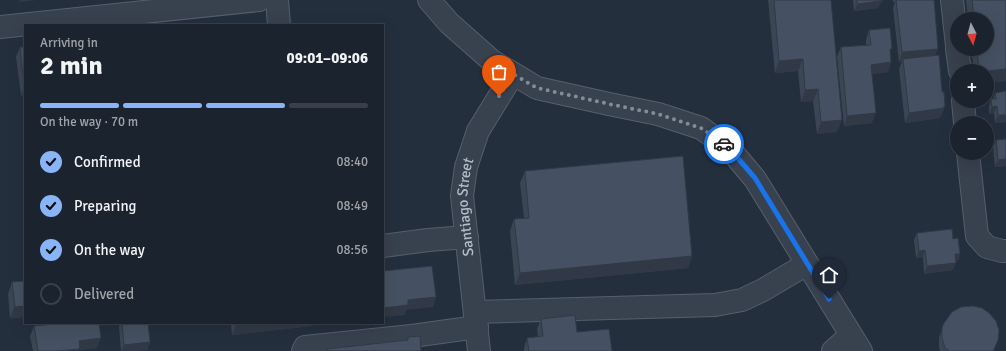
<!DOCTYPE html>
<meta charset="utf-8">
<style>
:root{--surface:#1b232e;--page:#282f3a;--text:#f1f3f6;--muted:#a0a4aa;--line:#39404a;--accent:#8ab4f8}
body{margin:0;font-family:Signika,sans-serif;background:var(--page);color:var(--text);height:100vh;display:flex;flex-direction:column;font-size:15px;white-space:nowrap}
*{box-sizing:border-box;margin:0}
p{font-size:13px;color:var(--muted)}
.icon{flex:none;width:22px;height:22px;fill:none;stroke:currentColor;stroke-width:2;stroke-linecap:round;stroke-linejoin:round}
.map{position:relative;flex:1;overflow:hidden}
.details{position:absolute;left:24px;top:24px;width:360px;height:300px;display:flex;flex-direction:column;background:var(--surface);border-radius:0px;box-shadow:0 4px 16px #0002,0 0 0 1px var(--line)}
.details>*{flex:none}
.needle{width:26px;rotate:174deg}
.controls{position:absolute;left:950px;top:12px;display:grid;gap:8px}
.controls a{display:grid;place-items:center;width:44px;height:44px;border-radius:50%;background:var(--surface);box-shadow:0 4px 16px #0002,0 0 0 1px var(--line);font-size:20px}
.pin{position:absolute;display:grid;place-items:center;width:34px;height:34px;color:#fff;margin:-41px -17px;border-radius:50% 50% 50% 0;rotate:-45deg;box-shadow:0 0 4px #0007}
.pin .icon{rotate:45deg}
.courier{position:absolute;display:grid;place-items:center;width:40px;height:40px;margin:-20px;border:3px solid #1a73e8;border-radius:50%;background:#fff;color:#222;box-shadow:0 1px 5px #0007}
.head em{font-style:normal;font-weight:800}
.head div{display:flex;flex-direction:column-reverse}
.head{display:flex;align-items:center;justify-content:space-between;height:68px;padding:0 16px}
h1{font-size:26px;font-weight:800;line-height:30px}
.bar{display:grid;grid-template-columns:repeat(4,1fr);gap:6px 4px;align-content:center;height:48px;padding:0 16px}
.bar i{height:5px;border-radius:3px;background:var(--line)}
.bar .on{background:var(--accent)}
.bar p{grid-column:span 4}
ol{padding:0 16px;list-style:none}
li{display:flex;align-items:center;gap:12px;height:44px}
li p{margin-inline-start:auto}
li .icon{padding:4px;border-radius:50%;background:var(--accent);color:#111;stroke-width:4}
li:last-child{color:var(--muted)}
li i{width:22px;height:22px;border:2px solid var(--line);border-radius:50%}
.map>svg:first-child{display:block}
</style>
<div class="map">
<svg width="1006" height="351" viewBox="0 0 1006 351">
<rect width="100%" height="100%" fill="#242f3e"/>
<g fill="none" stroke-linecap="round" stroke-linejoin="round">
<defs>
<g id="minor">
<path d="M277,0l2,25"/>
<path d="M429,0l20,23 43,38 45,27 72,16 49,10 43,14 28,20 26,31 106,172"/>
<path d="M952,0l5,46"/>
<path d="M0,27l259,-27"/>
<path d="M957,49l3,22"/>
<path d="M963,101l2,22"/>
<path d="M968,153l9,83 10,11 15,4h4"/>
<path d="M383,246l45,-6 39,-3"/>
<path d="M475,312l240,-7 27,-5 21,-10 44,-26"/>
<path d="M303,351l2,-4 107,-11 65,-9"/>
<path id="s1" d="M479,351l-17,-155 4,-29 12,-36 35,-57"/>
<path d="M833,351l18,-16"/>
</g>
</defs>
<!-- minor casing -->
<use href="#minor" stroke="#565f6c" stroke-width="24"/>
<!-- minor -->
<use href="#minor" stroke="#38414e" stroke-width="22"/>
</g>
<!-- wall -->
<path fill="#3b4654" d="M768,0h63l6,132 -20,2 -4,-33 -12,1 -3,-31 -23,2z
M853,0h30l-1,2h-1l-3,6 -24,3z
M893,0h41l1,55 10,51 -5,12 -35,5 -6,-54 3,-7h-3l-6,-54 2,-6h-2z
M966,0h40v81l-19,2v-12h-13l-3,-22h16v-30h-19z
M869,30l21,23 1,9 -3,10 -16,2v49l-28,3 -7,-69 4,-10 25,-2v-5z
M20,47h5v49h-4l-5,-39z
M1006,91v31l-11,1 -1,-10 -5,1v-7l2,-8h2l2,-6z
M1006,139v27l-11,1 -2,-20 3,-7z
M525,171l167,85 -4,12 -173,17 -5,-54 4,-12 10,-1 -4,-35z
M917,233l36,6 7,15 -2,7h-3l-2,9 -29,4 -1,-17 -7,1 -2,-18z
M25,281l-15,38 -2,-25 4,-12z
M541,319l36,13 35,19h-88v-3l3,-10 11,-1 -1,-8z
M35,323h66l-1,2 -3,23 -18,2v1h-46l-3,-15 4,-10h2z
M112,323h36l2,19 -3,8 -14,1h-12l-2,-24 1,-3 -8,1z
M231,323h82l-1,3 -80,9z
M944,323l54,17 -4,11h-54l-1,-3v-10z"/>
<!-- shaded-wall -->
<path fill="#303945" d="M20,0h17l-18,2z
M879,0h4l-1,2h-1l-3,6 -24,3 3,-7z
M938,49l-4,10h-31l-1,3h-3l3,-10z
M803,59l-5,12 -23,2 4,-12z
M891,62l-3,10 -21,3 4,-10z
M1006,69v12l-19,2v-12z
M24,86h1v10h-4z
M818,89l-5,12 -12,1 4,-12z
M945,106l-5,12 -35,5 4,-10z
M997,106l-3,7 -5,1 3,-7z
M876,113l-4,10 -28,3 3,-10z
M998,115h8v7l-11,1z
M842,120l-5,12 -20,2 4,-12z
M1006,159v7l-11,1 3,-7z
M925,250l-2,7 -7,1 3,-7z
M955,254h5l-2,7 -6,1z
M692,256l-4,12 -173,17 5,-12z
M956,263l-3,7 -29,4 3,-8z
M436,297l-3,10 -27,3 -1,5 -22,2v-9l25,-8z
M25,306v11l-15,2 5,-12z
M40,323h8l-4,9 -8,1z
M49,323h7l-3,8 -7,1z
M103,323h7l-1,2 -7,1z
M112,323h8v1l-8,1z
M255,323h58l-1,3 -80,9 4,-10z
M101,338l-4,10 -18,2v1h-20l20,-10z
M150,342l-3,8 -14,1h-11l2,-6z"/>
<!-- building -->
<path fill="#455162" stroke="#303945" d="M774,0h57l11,120 -21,2 -3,-33 -13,1 -2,-31 -24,2z
M857,0h24v1l-24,3z
M896,0h38l1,11 3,38 -36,3z
M972,0h34v69l-19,2h-8l-2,-22h10v-30h-13z
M890,28l2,21h-2l1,13 -20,3 5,48 -29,3 -6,-69 30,-2 -2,-15z
M20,47h5v39h-1z
M939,55l3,37h2l1,14h-1v2l-35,5 -6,-54z
M1006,91v24h-8l-1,-9 -5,1 -1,-8h5l-1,-6z
M1006,139v20l-8,1 -2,-20z
M683,156l9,100 -172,17 -6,-54 15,-1 -4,-47z
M952,229l1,10 5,-1 2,16h-5l1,9 -29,3 -2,-16 -6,1 -2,-18z
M432,266l4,31 -28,3v5l-25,3v-37z
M25,281v25l-10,1 -3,-25z
M973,306l9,2 7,5 7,8 3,9 -1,10 -4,9 -1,2h-44l-4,-3 -3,-10v-10l2,-5 8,-11 9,-5z
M575,315l2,17 32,-3 3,22h-83l-2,-13 16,-2 -2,-17z
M63,323h36l2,15 -22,3 1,8 -21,2h-21l-4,-25z
M122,323h26l2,19 -26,3z
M236,323h19l-19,2z
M420,336l1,15h-94v-2l81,-9v-3z"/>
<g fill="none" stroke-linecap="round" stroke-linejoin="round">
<!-- done -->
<path stroke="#828b98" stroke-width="4" stroke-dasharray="0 7.2" d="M499,96l14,-22 24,14 72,16 49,10 43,14 23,16"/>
<!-- route -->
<path stroke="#1a73e8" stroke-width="5" d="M724,144l5,4 26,30 74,121"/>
</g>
<g text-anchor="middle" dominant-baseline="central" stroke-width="3" stroke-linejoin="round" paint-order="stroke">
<!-- street labels -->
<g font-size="15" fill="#b4bcc9" stroke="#1d2633">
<text stroke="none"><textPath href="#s1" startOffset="145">Santiago Street</textPath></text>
</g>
</g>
</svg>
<div class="controls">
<a><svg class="needle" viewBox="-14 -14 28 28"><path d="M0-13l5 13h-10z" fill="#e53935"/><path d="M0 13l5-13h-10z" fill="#a0a4aa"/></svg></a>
<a>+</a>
<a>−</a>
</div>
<div class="pin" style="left:499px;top:96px;background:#ea580c"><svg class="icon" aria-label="bag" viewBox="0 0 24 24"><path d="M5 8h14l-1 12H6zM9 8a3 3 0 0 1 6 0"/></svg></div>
<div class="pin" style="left:829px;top:299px;background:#1f2937"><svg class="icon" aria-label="home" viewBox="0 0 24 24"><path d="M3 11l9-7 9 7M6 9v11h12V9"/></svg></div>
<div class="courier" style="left:724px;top:144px"><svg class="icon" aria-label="car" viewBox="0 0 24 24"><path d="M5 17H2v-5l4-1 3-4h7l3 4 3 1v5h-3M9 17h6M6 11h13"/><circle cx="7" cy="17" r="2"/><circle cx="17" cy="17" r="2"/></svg></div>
<section class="details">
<div class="head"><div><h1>2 min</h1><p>Arriving in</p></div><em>09:01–09:06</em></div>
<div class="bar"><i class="on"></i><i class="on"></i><i class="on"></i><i></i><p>On the way · 70 m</p></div>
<ol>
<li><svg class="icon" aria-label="check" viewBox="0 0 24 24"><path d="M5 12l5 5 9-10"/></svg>Confirmed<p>08:40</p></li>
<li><svg class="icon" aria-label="check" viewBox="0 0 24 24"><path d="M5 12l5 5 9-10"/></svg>Preparing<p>08:49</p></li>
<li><svg class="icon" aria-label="check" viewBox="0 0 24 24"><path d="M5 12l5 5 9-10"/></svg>On the way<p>08:56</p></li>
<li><i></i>Delivered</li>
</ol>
</section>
</div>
